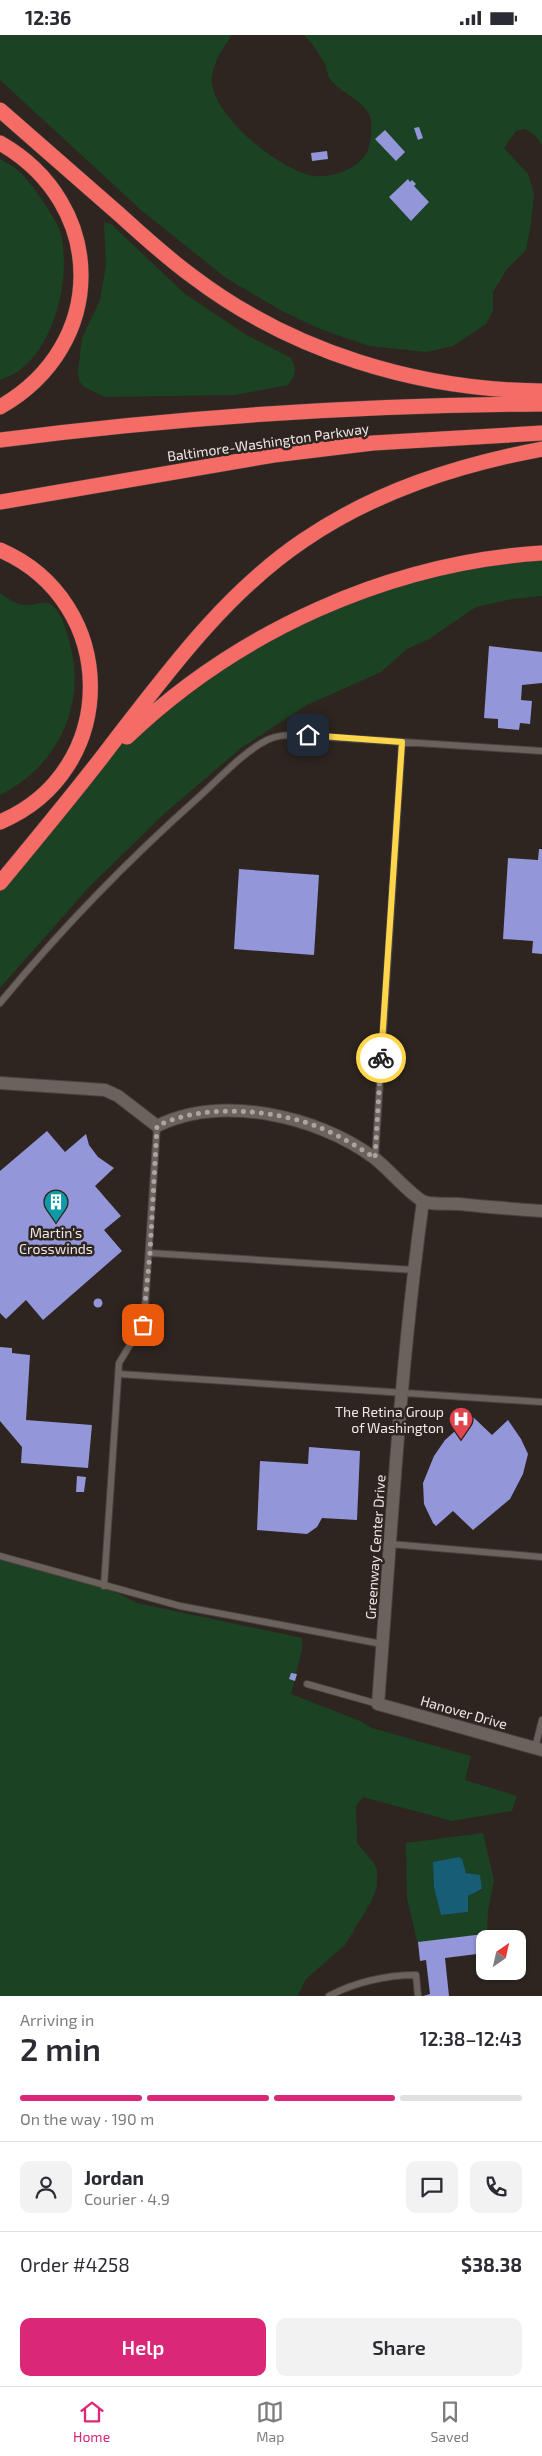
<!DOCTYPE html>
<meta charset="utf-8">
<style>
:root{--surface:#fff;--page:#f2f2f3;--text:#2b2b33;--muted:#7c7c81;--line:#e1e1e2;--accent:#db2777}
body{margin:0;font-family:"Exo 2",sans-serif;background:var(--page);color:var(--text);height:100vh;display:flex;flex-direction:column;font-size:19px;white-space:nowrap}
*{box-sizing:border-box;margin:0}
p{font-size:16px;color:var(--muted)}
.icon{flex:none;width:28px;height:28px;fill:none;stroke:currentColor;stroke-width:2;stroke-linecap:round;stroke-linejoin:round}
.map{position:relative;height:1961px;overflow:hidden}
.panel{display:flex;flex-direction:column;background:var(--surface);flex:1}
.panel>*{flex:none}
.needle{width:32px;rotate:34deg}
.tools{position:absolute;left:476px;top:1895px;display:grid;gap:10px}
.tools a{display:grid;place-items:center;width:50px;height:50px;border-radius:10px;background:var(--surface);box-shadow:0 1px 4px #0004;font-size:25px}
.pin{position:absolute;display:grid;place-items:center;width:42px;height:42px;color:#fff;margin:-21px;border-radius:10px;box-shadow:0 2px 8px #0006}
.courier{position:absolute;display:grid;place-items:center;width:50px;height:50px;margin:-25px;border:4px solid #ffd54a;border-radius:50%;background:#fff;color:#222;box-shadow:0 1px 6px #0007}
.headline em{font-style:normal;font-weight:600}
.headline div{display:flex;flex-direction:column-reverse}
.headline{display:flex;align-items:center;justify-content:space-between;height:85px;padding:0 20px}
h1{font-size:32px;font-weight:600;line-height:38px}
.bar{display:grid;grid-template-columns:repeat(4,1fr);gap:8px 5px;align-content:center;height:60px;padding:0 20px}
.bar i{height:6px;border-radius:4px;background:var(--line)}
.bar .on{background:var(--accent)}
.bar p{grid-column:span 4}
.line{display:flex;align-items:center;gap:12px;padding:0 20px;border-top:1px solid var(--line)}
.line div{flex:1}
.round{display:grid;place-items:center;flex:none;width:52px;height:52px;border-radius:10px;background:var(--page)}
.primary-button{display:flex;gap:10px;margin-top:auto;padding:10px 20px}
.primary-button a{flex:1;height:58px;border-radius:10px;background:var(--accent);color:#fff;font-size:20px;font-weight:600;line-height:58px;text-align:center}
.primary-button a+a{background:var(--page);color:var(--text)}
.status{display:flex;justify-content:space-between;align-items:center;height:35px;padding:0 25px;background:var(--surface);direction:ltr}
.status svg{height:14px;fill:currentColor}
.menu{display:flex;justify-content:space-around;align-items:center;height:70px;border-top:1px solid var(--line);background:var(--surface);font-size:14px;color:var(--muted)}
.menu a{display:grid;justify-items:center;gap:2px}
.menu .on{color:var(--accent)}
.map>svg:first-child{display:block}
</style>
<div class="status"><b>12:36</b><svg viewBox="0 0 49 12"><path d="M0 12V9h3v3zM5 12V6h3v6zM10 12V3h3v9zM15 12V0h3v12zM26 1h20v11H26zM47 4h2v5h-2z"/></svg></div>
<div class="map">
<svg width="542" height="1961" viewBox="0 0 542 1961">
<rect width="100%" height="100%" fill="#2e2520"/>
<!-- green -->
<path fill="#1b4222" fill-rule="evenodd" d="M0,0h232c-9,13 -22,32 -20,49 5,35 63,81 97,91 18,5 51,-5 59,-25 3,-6 4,-23 3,-30 -4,-20 -32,-26 -42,-43 -2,-3 -2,-7 -3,-11 -5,-10 -14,-23 -22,-31h238v110l-7,-10 -10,-6 -9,2 -12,17 24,26 6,19 -3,30 -5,27 -19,19 -14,23v19l-7,13 -33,22 -27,6 -57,-6 -49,-17 -38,-18 -56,-33 -85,-68 -141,-130z
M0,124c7,4 16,9 22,15 10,10 36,47 39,60 11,47 -9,131 -61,146z
M104,187l7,2 74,70 60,40 46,24 4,9 -1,9 -6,9 -53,10 -130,2 -21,-10 -5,-6 -1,-9 4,-34 18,-38 6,-35z
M516,521l26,5v35l-30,3 -36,8 -47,32 -22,10 -26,23 -74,33 -66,43 -76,65 -77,75 -88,100v-105l90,-110 71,-69 41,-30 171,-86z
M0,558c7,5 15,11 24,12 10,2 20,-7 29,1 10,10 14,26 17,39 17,60 -14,123 -70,150z
M0,1521l104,30 33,17 165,35v11l-11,45 69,27 12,7 99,28 -6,24 52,16 -5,15 -60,10 -89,-24 -7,9 1,37 16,19 4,8v16l-6,16 -26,43 -39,34 -8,17h-298z
M483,1798l11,47 -6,31 -1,25 -69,9 -11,-47 -1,-55zM462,1824l3,13 15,4 2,14 -14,6v16l-27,3 -7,-27 -1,-26z"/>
<!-- water -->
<path fill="#165d75" d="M459,1822l3,2 4,14 14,2 2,14 -14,7v16l-27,3 -7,-27 -1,-26z"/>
<!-- building -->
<path fill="#9396d8" d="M419,92l4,11 -5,2 -4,-12z
M385,95l20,22 -9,9 -21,-22z
M327,116l1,8 -16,2 -1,-8z
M408,144l2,3 2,-2 4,4 -2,2 15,16 -18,19 -22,-24z
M489,611l53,6v31l-20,2 -1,15 11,1 -2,23 -10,-1 -1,7 -21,-2v-9l-14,-1z
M539,814h3v105l-10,-1 1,-12 -30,-2 5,-81 30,2z
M239,834l80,6 -5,80 -80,-6z
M47,1096l18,21 21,-18 3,11 9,12 16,11 -19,18 26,30 -17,14 18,21 -79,69 -17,-20 -20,19 -6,-6v-142z
M93.5 1268a4.5 4.5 0 1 1 9 0a4.5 4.5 0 1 1-9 0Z
M0,1312l12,1v5l18,2 -4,65 66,5 -4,43 -67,-5 1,-16 -22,-26z
M472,1381l20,19 16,-15 13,19 7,15 -5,20 -13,25 -37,31 -20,-19 -17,15 -3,-3 -9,-19 -1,-21 11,-27 11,-16z
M309,1412l51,4 -3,69 -35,-2 -5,9 -10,7 -50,-4 3,-69 48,3z
M77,1441l9,1 -2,15h-8z
M291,1638l6,1 -2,7 -6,-2z
M484,1899l1,19 -40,5 4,38h-26l7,-2 -4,-34 -6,1 -2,-19z"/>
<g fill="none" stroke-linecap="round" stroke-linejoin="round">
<defs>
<path id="lane" d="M0,968c61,-74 128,-143 200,-207 21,-19 42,-43 67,-56 10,-5 20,-5 30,-5l245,16
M375,1123l27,-416
M150,1218l264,17
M119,1339l423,28
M390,1509l152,13
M0,1521l180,50 202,38
M104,1551l15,-223 25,-41 13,-196
M307,1649l71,20
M535,1713l7,-28
M329,1961c26,-14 58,-21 87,-21l2,21"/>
<path id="street" d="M0,1048l105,7 13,6 39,30c65,-32 160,-10 216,31 13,9 40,41 52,45 10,3 23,1 34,2 27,3 55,5 83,7
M423,1166c-23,167 -32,335 -45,503l164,46"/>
<path id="highway" d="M0,75c40,35 80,70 120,105 23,21 46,42 72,61 100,76 226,114 350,115
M0,108c107,61 109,202 0,264
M0,405c179,-23 361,-35 542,-36
M0,467l274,-47 99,-12 169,-10
M0,515c120,52 121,221 0,272
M127,702c111,-106 262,-174 415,-184
M0,848c37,-45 74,-89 109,-135 58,-75 116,-155 195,-208 72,-49 154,-75 238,-91"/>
</defs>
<!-- lane casing -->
<use href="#lane" stroke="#4a423f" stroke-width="8"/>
<!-- street casing -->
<use href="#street" stroke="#4a423f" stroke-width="14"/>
<!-- highway casing -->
<use href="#highway" stroke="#4a423f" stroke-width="16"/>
<!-- lane -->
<use href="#lane" stroke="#6c625c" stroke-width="6"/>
<!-- street -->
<use href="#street" stroke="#6c625c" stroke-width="12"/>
<!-- highway -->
<use href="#highway" stroke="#f56c66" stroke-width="15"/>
</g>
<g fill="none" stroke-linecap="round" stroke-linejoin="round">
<!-- done -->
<path stroke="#aba4a0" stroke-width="5" stroke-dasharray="0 9" d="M143,1290l7,-72 7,-127c46,-23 118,-17 164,2 19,8 37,19 54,30l6,-100"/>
<!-- route -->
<path stroke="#ffd54a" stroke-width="6" d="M308,700l94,7 -21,316"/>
</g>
<!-- icons -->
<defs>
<symbol id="building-pin" viewBox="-11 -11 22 30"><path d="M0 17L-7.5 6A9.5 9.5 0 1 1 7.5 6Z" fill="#0f9aa8" stroke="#2e2520"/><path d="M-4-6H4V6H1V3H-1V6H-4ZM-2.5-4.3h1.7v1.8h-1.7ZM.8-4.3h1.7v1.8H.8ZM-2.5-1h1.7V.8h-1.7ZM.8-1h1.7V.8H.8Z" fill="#fff"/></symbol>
<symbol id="hospital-pin" viewBox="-11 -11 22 30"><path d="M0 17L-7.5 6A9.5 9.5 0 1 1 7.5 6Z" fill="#e0444e" stroke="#2e2520"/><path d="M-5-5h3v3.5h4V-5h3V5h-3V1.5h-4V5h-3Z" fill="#fff"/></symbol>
</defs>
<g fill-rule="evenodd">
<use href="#building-pin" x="42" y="1153" width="28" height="38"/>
<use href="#hospital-pin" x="447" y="1370" width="28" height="38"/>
</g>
<g text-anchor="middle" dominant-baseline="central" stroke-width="5" stroke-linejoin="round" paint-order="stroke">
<!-- street labels -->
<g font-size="14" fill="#efe8e5" stroke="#2e2520">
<text transform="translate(268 407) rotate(-8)">Baltimore-Washington Parkway</text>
<text transform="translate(375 1512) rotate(-86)">Greenway Center Drive</text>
<text transform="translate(464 1677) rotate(16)">Hanover Drive</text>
</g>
<!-- poi labels -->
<g font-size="14" fill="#efe8e5" stroke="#2e2520">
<text x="56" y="1197">Martin's<tspan x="56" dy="16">Crosswinds</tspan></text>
<text x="444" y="1376" text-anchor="end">The Retina Group<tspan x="444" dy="16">of Washington</tspan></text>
</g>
</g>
</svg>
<div class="tools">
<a><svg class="needle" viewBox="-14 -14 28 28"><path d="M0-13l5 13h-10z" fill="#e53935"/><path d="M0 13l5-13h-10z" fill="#7c7c81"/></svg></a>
</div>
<div class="pin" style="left:143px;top:1290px;background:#ea580c"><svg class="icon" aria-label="bag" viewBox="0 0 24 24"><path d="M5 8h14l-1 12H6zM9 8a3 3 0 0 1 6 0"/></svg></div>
<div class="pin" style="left:308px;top:700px;background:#1f2937"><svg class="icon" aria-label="home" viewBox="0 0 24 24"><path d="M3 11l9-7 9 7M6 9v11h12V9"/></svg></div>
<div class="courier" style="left:381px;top:1023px"><svg class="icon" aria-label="bike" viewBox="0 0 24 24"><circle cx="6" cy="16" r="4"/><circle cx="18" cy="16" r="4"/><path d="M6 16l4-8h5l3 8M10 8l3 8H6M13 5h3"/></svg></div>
</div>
<section class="panel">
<div class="headline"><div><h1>2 min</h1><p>Arriving in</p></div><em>12:38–12:43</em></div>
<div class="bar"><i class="on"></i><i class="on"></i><i class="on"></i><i></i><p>On the way · 190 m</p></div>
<div class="line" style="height:90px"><a class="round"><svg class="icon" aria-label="person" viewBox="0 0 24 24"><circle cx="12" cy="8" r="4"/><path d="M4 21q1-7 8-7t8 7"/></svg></a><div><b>Jordan</b><p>Courier · 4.9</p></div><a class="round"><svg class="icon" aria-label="chat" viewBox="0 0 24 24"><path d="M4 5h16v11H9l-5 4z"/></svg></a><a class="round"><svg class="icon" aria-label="phone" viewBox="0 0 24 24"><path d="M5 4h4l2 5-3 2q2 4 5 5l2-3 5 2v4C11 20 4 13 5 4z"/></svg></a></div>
<div class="line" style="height:65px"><div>Order #4258</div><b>$38.38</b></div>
<div class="primary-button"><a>Help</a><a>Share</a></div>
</section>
<nav class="menu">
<a class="on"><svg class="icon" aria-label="home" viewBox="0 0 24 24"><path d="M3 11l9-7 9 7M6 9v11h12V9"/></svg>Home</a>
<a><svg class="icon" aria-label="map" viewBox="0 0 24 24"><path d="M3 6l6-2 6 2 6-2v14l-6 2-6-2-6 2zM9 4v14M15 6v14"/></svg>Map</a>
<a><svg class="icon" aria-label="saved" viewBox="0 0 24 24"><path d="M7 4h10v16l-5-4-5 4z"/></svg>Saved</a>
</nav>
